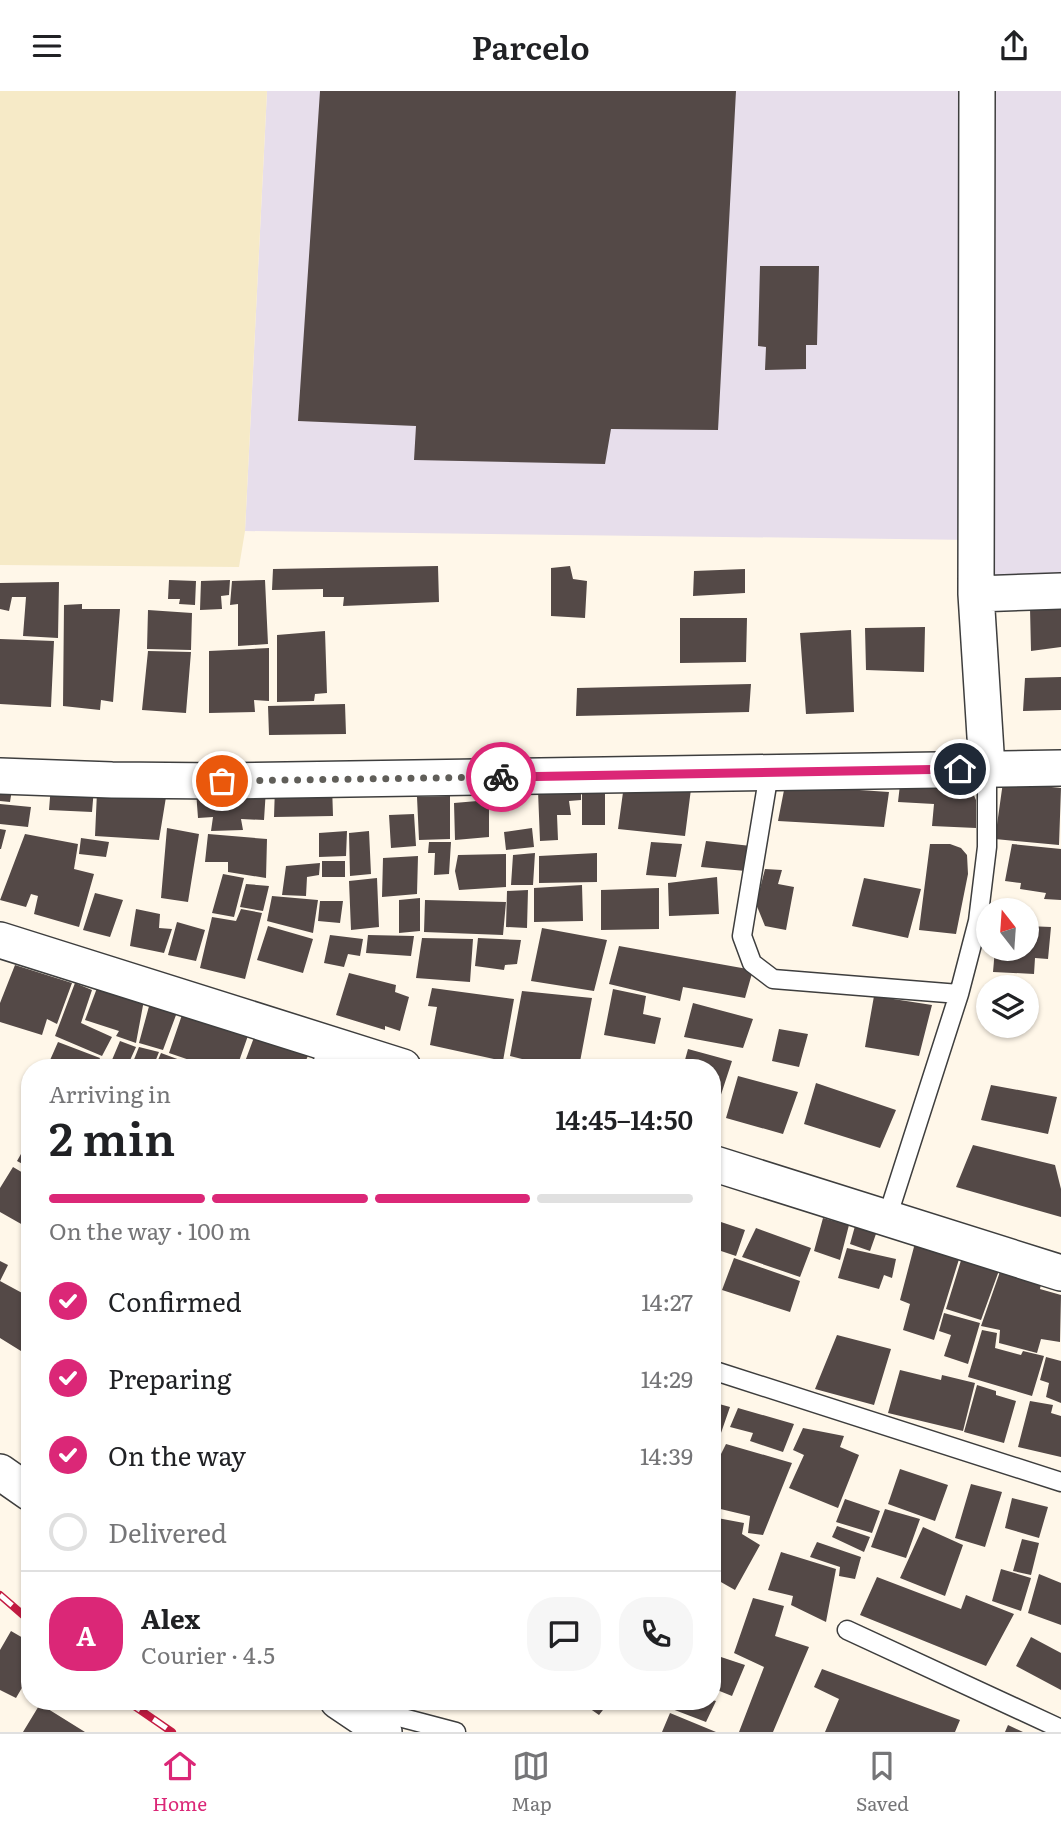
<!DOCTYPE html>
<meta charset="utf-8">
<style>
:root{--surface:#fff;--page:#f6f6f6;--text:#202124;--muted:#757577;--line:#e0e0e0;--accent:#db2777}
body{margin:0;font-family:Literata,serif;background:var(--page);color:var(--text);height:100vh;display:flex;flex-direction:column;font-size:26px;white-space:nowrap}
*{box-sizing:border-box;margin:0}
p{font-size:23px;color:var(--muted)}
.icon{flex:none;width:38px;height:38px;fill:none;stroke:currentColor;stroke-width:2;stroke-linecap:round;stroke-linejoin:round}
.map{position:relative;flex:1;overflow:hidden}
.side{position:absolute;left:21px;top:968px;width:700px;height:651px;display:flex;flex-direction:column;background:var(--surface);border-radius:28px;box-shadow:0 2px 5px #0004}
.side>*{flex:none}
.needle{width:46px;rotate:343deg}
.fabs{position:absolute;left:976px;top:807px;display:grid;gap:14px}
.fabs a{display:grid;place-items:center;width:63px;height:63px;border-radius:50%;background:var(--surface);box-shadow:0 2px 5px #0004;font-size:35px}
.pin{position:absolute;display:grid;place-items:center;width:60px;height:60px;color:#fff;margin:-30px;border:4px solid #fff;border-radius:50%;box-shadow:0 2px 7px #0007}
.courier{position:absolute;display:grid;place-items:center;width:70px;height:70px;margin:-35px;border:5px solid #db2777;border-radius:50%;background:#fff;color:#222;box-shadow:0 2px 9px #0007}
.head em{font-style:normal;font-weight:600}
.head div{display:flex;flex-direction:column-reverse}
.head{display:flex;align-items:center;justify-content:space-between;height:119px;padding:0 28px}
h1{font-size:46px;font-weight:600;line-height:52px}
.bar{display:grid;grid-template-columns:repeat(4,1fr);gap:10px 7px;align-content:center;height:84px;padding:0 28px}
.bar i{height:9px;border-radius:5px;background:var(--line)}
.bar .on{background:var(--accent)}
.bar p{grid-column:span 4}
.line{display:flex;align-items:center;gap:18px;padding:0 28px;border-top:2px solid var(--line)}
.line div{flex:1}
.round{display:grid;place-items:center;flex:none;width:74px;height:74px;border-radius:28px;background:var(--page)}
ol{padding:0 28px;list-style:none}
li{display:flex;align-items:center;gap:21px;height:77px}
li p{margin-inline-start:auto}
li .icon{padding:7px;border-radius:50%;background:var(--accent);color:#fff;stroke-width:4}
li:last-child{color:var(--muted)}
li i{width:38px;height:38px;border:4px solid var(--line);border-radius:50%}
header{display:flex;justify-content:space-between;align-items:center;height:91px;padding:0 28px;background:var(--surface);font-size:32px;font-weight:600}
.tab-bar{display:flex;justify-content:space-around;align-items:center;height:98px;border-top:2px solid var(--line);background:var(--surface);font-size:19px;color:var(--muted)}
.tab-bar a{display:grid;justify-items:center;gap:4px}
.tab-bar .on{color:var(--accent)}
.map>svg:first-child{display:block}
</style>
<header><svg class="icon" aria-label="menu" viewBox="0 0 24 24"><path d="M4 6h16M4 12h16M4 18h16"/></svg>Parcelo<svg class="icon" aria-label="share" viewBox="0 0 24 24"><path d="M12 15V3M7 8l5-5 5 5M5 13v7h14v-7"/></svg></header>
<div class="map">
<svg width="1061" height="1641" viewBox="0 0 1061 1641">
<rect width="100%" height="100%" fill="#fff7e9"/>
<!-- industrial -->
<path fill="#e7deeb" d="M267,0h794v500l-85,3 -1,-54 -730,-9z"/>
<!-- farmland -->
<path fill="#f6eac7" d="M0,0h267l-22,440 -6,36 -239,-2z"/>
<!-- building -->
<path fill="#544947" d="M320,0h416l-18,339 -107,-1 -6,35 -191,-4 2,-34 -118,-5z
M760,175h59l-2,79h-11v24l-41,1 1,-23 -8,-1z
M438,475l1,36 -96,4 1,-9h-21v-8l-51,1 1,-21z
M570,475l3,13 14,2 -2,37 -34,-2v-48z
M745,478v24l-52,3 1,-25z
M169,489l27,1 -1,24 -16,-1 1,-5h-12z
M230,489l-1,15 -8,1 1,13 -22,1 1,-29z
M265,489l3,64 -30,2v-42l-8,1 2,-24z
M59,491l-1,56 -35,-2 3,-39h-14l-3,14 -9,-2v-26z
M82,513v5h38l-7,93 -12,-2 -1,10 -37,-4 1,-101z
M1061,513v43l-30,4 -1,-43z
M148,519l44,3 -1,37 -44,-1z
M680,527h67l-1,44 -66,1z
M925,536l-1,45 -58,-2 -1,-42z
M851,539l3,82 -48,2 -6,-81z
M325,540l2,62 -12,1 -1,7 -37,1v-67z
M0,548l54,2 -3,66 -51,-3z
M269,557v53l-15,-1 1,12 -46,1v-62z
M148,560l43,1 -5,61 -44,-3z
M1061,586v33l-38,1 2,-33z
M751,593l-2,28 -173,4 1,-28z
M345,613l1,30 -77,1 -1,-29z
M901,685l60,3 10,10 5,11v28l-44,-2 2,-22 -36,-2z
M0,691l13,1 -3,19 -10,-1z
M1003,691l58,6 -2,57 -64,-6z
M51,694l43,3 -2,24 -43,-2z
M332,694l1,31 -59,1 1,-30z
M605,694v40h-23v-38z
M624,694l67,4 -6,47 -67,-7z
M785,694l104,7 -5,35 -106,-6z
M581,697v12l-12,1 2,14h-14l1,25 -18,1 -2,-50z
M266,698l-2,31 -23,-1 2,11 -32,1 2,-14 -15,1 -2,-27z
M97,701l69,5 -7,43 -64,-4z
M450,705v43l-31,1 -2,-43z
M489,709v37l-34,3 -1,-37z
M0,713l31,3 -3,20 -28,-3z
M414,723l2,32 -25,2 -2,-33z
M167,737l32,6 -11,68 -27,-4z
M532,737l2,19 -28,3 -2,-18z
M0,738l6,1 -5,19h-1z
M347,740l-1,25 -27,1v-24z
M369,740l2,43 -21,2 -1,-43z
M25,743l53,10 -4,25 20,5 -15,53 -45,-13 4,-18 -7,-2 -5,13 -26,-7z
M208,743l59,5 -1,39 -38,-6v-10h-23z
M81,747l28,4 -3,15 -27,-3z
M706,750l45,5 -5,25 -45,-4z
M429,751h22l-2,32 -15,1 1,-22h-7z
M651,751l31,2 -6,33 -30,-2z
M930,753h20l11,4 6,7 1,19 -12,60 -37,-4z
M1012,753l49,5v51l-17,-1 2,-6 -26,-4 1,-6 -16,-2z
M535,762l-2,32h-22l2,-30z
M597,762v29l-58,1v-27z
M506,763v33l-47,3 -4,-19 3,-16z
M418,765l-1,38 -35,3 1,-39z
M322,770h23v16h-23z
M320,772l-1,12 -12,2 -1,19 -24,-1 4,-29z
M765,778l17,1 -4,14 16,3 -8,43 -21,-4 -9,-22z
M223,783l21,4 -10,39 -22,-4z
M717,786l2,37 -50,2 -1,-33z
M377,787l2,49 -28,3 -2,-49z
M864,787l57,11 -13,49 -56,-12z
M246,793l23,2 -6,25 -23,-4z
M582,794l1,36 -49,1v-34z
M659,797v41l-58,1v-40z
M528,799l-1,38 -21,-1 1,-36z
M95,802l28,7 -13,37 -27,-7z
M272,805l46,4 -5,33 -46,-12z
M420,807v33l-21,2v-33z
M425,809l81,2 -3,33 -79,-3z
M320,810h23l-3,22 -22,-2z
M136,818l24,5 -1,14 13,1 -8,24 -34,-7z
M241,818l21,4 -17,66 -45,-11 12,-51 24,4z
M177,831l28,8 -9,31 -28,-6z
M268,835l45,13 -10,34 -46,-13z
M1027,835l24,1 -3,32 -13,-1 -1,16 -41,-2 2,-23h32z
M542,837l65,12 -13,51 -63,-10z
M330,844l33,4 -3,17 -12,-2 -4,13 -20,-4z
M368,844l46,1 -3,20 -45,-3z
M422,847l51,1 -3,43 -54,-4z
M478,847l43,2 -4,24 -12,1 -1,5 -29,-4z
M619,855l134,24 -8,28 -62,-11 -3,14 -71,-17z
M15,874l57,18 -15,41 -10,-5 -5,16 -42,-13v-19z
M349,882l47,12 -1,7 14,5 -9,34 -15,-5v4l-49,-15z
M75,892l17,7 -11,33 31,14 -10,19 -47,-20z
M97,897l47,12 -8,43 -20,-7 3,-5 -34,-11z
M432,897l82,11 -11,62 -73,-16 7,-38 -9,-1z
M613,898l33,7 -3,18 18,4 -6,26 -51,-9z
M522,900l70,7 -13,69h-25l-44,-11z
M874,905l58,9 -13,51 -54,-9z
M151,908l28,8 -16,43 -24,-7z
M693,912l60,16 -10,29 -59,-11z
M184,918l66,21 -13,37h-27l-41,-14z
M779,938l29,5 -9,33 -27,-6z
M256,941l55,17 -8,18h-60z
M120,950l16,6 -9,20h-18z
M58,951l42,16 -4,9h-49z
M139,956l20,5 -6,15h-22z
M688,958l44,12 -19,58 -1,-52h-29z
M161,962l38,14h-44z
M623,968l26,3 -1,5h-28z
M738,985l60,16 -15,42 -57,-16z
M816,992l80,27 -16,38 -76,-24z
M991,994l66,12 -9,37 -67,-14z
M30,1047v30l-13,-7z
M973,1054l82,20 6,24v28l-105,-30z
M13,1076l17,10v52l-30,-17v-24z
M823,1127l26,7 -9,35 -26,-9z
M715,1129l30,10 -9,26 -24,-8v-20z
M855,1135l22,5 -7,20 -20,-7z
M756,1137l55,20 -11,29 -58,-20z
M915,1152l45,13 -26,84 -31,-10 7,-26 -10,-4z
M847,1157l49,11 -4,19 -8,-3 -5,14 -41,-11z
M963,1163l38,11 -20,55 -35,-11z
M734,1167l66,23 -10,31 -68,-22z
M0,1170l8,4 -8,16 24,13 6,-10 -1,72 -29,-18z
M1002,1175l40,13 -2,10 21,6 -1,47 -19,-3 -4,14 -38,-10 1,-13 -19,-4z
M944,1222l36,10 -12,41 -24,-8 7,-21 -12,-4z
M982,1239l15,3 -2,15 26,7 2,-4 21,5 -12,40 -64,-19z
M837,1244l54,14 -17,56 -59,-16z
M1046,1266l15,4v42l-15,-6 3,-14 -9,-3z
M900,1279l41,10 1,-5 33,8 -12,48 -75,-18z
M977,1294l19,6v4l20,6 -12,42 -40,-11z
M1030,1310l23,4 -2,8 10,3v41l-43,-10z
M712,1311l18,5 -17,49h-1z
M738,1317l56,16 -11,28 -33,-11 3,-8 -23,-6z
M803,1337l41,8 -4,11 19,8 -21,53 -49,-20 15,-33 -11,-5z
M726,1353l66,19 -29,72 -15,-2 2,-17 -38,-9v-35z
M900,1378l48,16 -13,36 -47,-17z
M971,1393l31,8 -17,55 -30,-9z
M1012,1407l36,9 -9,31 -34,-10z
M845,1408l35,12 -8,22 -36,-11z
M885,1418l35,10 -14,39 -35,-11z
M712,1426l32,6 -2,11 18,11 -25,45 -23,-13z
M837,1435l33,11 -6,15 -32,-15z
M923,1436l40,18 -18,51 -45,-18z
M1022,1448l17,4 -8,32 -18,-4z
M817,1451l44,15 -6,22 -16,-3 1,-9 -30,-10z
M781,1461l55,17 -10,53 -35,-17 2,-9 -25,-6z
M1001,1478l30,9 -10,33 -29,-10z
M1039,1483l22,9v42l-33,-12z
M877,1486l84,32 5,-14 48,19 -28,52 -126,-51z
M753,1507l31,8 -9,30 34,11 -36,85h-34l25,-65 -30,-14z
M11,1540l19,11v32l-14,24 -16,-8v-40z
M1031,1546l30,16v37l-45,-24z
M712,1563l33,11 -13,31 -20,-8z
M822,1578l138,51 -5,12h-130l14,-33 -25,-12z
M712,1609l4,1 -10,21 -34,-13 3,-8z
M579,1610h31l-11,14z
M644,1610h23l-3,8z
M40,1613l45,28h-62z
M670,1622l46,19h-54z
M1008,1634l15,7h-18z"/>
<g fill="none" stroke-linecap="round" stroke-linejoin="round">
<defs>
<path id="lane" d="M769,682l-27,163 10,27 21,16 186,15
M321,976l8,-23
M887,1127l72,-224 19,-73 9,-74v-79
M712,1279l349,112
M847,1539l214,99
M365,1617l91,24"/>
<path id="street" d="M977,0l-1,503 11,174
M976,503l85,-3
M0,685l112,4 110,1 839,-13
M0,849l403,127
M712,1072l349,110
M0,1381l30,21
M338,1610l46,31"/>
</defs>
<!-- lane casing -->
<use href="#lane" stroke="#3e3e3e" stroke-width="21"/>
<!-- street casing -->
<use href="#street" stroke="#3e3e3e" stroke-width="38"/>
<!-- lane -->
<use href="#lane" stroke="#fff" stroke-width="18"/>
<!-- street -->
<use href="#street" stroke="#fff" stroke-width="35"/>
<defs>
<path id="rail" d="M0,1504l30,26
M127,1610l45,31"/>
</defs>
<!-- rail casing -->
<use href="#rail" stroke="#c31b42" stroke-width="8"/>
<!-- rail -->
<use href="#rail" stroke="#fff" stroke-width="5" stroke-dasharray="16" stroke-linecap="butt"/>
</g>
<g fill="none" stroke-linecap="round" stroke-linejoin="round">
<!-- done -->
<path stroke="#605e59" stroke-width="7" stroke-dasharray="0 12.6" d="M222,690l279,-4"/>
<!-- route -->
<path stroke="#db2777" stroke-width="9" d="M501,686l459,-8"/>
</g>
</svg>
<div class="fabs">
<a><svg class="needle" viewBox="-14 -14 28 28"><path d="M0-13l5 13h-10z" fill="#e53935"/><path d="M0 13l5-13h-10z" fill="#757577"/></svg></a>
<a><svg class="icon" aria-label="layers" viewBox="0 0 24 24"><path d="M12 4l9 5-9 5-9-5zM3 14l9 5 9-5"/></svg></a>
</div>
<div class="pin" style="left:222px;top:690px;background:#ea580c"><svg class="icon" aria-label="bag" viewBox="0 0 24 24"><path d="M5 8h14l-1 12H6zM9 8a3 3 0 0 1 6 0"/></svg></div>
<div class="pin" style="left:960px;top:678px;background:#1f2937"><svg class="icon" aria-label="home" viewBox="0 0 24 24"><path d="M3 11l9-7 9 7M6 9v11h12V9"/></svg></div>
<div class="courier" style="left:501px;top:686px"><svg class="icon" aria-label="bike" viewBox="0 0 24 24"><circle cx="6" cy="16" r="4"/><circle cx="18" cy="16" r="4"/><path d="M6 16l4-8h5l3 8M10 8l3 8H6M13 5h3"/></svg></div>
<section class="side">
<div class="head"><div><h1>2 min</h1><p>Arriving in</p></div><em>14:45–14:50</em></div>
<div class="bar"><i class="on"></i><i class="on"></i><i class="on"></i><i></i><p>On the way · 100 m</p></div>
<ol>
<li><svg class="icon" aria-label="check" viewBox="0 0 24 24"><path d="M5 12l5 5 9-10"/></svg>Confirmed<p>14:27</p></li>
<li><svg class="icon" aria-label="check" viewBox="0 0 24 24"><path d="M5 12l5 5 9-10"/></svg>Preparing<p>14:29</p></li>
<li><svg class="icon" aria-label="check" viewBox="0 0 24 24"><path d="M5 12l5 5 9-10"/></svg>On the way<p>14:39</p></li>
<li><i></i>Delivered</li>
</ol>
<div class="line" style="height:126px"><b class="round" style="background:var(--accent);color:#fff">A</b><div><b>Alex</b><p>Courier · 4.5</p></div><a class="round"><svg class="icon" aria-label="chat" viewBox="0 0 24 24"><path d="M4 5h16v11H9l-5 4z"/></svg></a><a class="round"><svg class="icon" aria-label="phone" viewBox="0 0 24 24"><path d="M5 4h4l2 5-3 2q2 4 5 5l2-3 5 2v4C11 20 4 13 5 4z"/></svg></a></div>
</section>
</div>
<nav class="tab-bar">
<a class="on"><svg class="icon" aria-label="home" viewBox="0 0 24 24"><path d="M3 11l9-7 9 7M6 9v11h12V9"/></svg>Home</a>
<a><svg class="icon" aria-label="map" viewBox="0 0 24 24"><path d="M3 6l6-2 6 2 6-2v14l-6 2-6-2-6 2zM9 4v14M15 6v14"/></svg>Map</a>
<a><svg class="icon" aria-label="saved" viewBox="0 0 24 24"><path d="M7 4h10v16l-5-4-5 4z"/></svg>Saved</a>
</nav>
